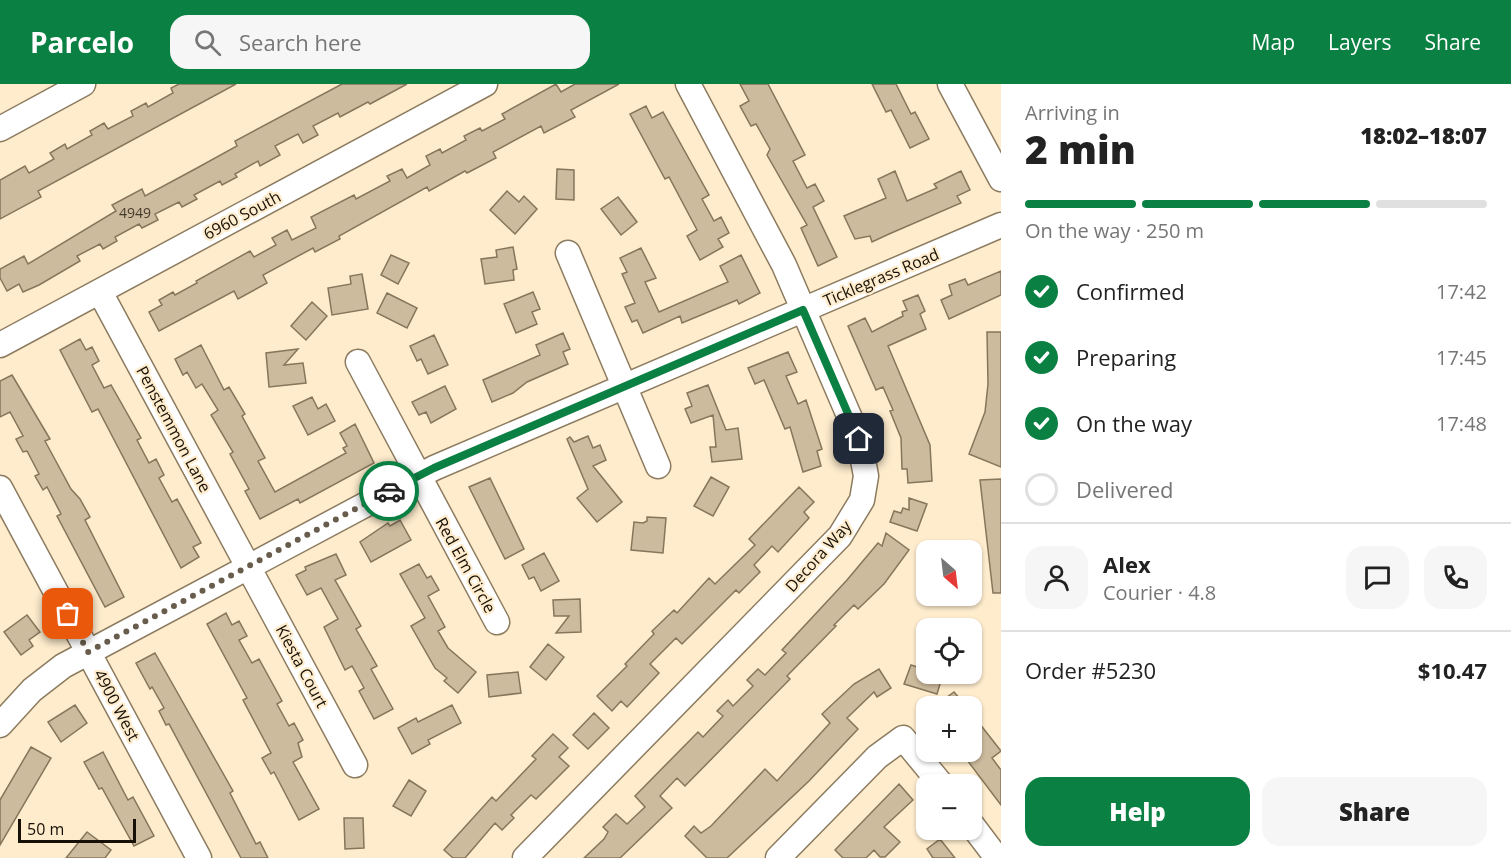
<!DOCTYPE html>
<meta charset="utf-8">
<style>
:root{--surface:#fff;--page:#f6f6f6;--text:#222;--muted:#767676;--line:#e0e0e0;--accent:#0b8043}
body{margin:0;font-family:"Open Sans",sans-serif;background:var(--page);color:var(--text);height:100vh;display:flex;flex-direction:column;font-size:22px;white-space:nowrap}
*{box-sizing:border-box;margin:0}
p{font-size:20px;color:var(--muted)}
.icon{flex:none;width:33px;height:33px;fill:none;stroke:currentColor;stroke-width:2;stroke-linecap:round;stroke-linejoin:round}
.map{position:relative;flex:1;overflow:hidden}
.side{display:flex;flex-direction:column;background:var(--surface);width:510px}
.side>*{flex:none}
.needle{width:39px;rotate:152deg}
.buttons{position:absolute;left:916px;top:456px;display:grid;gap:12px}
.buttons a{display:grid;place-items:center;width:66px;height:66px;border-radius:12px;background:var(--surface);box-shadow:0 2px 4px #0004;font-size:30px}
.scale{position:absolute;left:18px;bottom:15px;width:118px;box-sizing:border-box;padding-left:6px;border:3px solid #171006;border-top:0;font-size:16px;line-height:21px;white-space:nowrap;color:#171006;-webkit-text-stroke:4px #feeccd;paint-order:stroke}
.pin{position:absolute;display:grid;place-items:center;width:51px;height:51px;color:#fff;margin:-26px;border-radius:12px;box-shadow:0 3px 9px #0006}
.courier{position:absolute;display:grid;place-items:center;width:60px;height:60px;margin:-30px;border:4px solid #0b8043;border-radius:50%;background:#fff;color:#222;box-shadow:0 2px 8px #0007}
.overview em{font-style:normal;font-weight:800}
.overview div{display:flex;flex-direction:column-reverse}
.overview{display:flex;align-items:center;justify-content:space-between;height:102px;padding:0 24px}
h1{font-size:39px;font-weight:800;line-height:45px}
.bar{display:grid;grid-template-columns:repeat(4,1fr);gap:9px 6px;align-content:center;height:72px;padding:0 24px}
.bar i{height:8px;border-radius:4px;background:var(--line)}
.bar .selected{background:var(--accent)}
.bar p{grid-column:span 4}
.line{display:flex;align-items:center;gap:15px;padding:0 24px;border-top:2px solid var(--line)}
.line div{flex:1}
.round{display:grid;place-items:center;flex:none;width:63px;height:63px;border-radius:18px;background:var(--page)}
ol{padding:0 24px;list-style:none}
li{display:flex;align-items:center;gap:18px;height:66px}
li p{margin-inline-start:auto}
li .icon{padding:6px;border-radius:50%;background:var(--accent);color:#fff;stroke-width:4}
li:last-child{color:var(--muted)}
li i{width:33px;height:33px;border:3px solid var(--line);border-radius:50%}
.primary-button{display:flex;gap:12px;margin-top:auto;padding:12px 24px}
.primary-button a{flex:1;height:69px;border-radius:18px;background:var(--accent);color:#fff;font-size:24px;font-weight:800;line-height:69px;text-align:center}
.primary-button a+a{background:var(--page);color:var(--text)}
header{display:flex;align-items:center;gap:36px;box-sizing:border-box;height:84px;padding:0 30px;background:var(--accent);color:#fff}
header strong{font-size:28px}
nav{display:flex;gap:33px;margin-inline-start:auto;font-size:21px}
.search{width:420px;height:54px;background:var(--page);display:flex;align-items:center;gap:15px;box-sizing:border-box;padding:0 21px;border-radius:18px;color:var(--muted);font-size:22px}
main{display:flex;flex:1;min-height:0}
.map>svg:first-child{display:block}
</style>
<header>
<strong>Parcelo</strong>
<div class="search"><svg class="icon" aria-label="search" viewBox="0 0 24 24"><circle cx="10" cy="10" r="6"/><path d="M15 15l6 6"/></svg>Search here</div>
<nav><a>Map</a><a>Layers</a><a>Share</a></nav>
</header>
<main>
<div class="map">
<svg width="1001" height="774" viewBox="0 0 1001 774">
<rect width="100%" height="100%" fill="#feeccd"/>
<!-- building -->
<path fill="#cdbb9d" stroke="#86765a" stroke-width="1.5" d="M179,0h57l-198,107 3,6 -41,22v-39l25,-14 4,7 25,-14 -4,-6 15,-9 2,5 25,-14 -2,-4 14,-8 4,6 25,-13 -2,-5 15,-8 2,4 25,-14 -2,-5z
M342,0h65l-37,20 -2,-2 -28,15 -2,-4 -25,13 5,9 -15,8 -5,-9 -23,12 5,9 -20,11 -2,-5 -23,13 2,3 -15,8 -2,-4 -26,14 3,4 -15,8 -3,-5 -24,12 3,6 -16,8 -3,-4 -24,13 2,4 -14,8 -3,-5 -23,12 3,5 -41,24 -16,7 -4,-8 -12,7 -7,-13v-9l24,-13 4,8 88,-53 -4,-6 30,-16 3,7 52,-28 40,-22 -2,-5z
M556,0l5,8 14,-8h44l-48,26 4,7 -31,16 -3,-7 -48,26 3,6 -29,15 -2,-2 -36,20 -2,-4 -88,49 1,3 -25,13 -2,-4 -50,27 4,8 -29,16 -4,-8 -75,40 -10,-19 13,-7 -3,-5 14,-8 2,3 22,-12 -1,-2 54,-30 4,6 22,-12 -4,-7 15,-8 5,10 24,-12 -5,-11 43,-22 2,4 34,-18 -3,-5 15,-7 5,9 23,-13 -4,-9 14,-7 2,4 24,-13 -2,-4 16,-8 2,3 23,-12 -3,-5z
M740,0h28l37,71 -12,6 14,27 8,-4 9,17 -11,6 24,50 -19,9 -17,-38 6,-3 -40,-70 3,-6 -14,-25 -5,2 -11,-20 9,-5z
M872,0h24l15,30 4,-2 14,27 -19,9 -19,-38 -5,2z
M646,22l6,12 11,-6 46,83 -7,4 12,22 7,-4 8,16 -11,6 5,8 -23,13 -13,-24 10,-6 -28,-53 -4,2 -35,-65z
M557,85l17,1v30l-18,-1z
M895,87l12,30 30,-13 -3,-4 27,-13 9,19 -13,6 4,7 -72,31 -17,8 -2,-6 -15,3 -11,-23 42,-18 -8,-19z
M507,107l12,11 5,-6 13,13 -22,25 -25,-24z
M618,113l19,25 -16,13 -20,-26z
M513,163l4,22 -4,1 1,10 -29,4 -4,-25 16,-2 -1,-7z
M641,164l15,30 -11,4 14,30 69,-30 -8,-16 21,-11 19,38 -21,11 -2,-4 -55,23 -2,-7 -37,17 -6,-13 -5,2 -7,-15 10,-4 -13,-29 5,-2 -7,-14z
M391,171l18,8 -11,21 -17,-9z
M1001,187v24l-52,24 -8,-19 11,-5 -3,-10 16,-6 3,6z
M362,190l6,35 -36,6 -4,-27 23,-4 -1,-8z
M533,208l7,17 -8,3 5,12 -21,9 -12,-29z
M387,209l30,15 -10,20 -30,-15z
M918,211l7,16 -5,3 6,15 -38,17 42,99 2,36 -24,2 -1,-14h-5l-1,-31 -11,-27 3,-1 -10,-23 -7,3 -28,-64 17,-8 7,14 31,-16 -1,-4 5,-2 -4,-9z
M312,218l15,14 -21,24 -15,-14z
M987,248h14v135l-32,-13 16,-42 3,-28z
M563,249l7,16 -7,3 5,12 -41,18 -14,11 -21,9 -9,-22 57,-25 -4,-10z
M434,251l14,30 -20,9 -7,-15 -4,2 -7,-15z
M80,255l6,11 6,-3 7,14 -7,4 12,23 7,-3 30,53 -4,2 12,23 7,-4 8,16 -5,3 13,24 5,-3 24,44 -8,4 6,10 -18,11 -83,-159 -6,3 -32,-62z
M201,261l23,45 5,-3 16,27 -3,2 23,42 -7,3 17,31 71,-39 -3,-5 4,-2 -7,-13 15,-9 19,39 -74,40 -2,-4 -38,20 -15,-28 4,-2 -19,-35 3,-2 -22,-37 7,-5 -16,-26 -6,4 -9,-16 -4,3 -8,-16z
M298,265l-14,16 19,-2 3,20 -37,4 -3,-34z
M788,268l9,20 -11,4 12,28 8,-4 16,49 -5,2 4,15 -18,6 -13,-45 -5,2 -21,-49 -9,4 -7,-16z
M12,291l38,64 -5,2 26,48 9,10 10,18 -5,3 39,77 -19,10 -48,-91 4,-2 -14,-27 -4,3 -8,-14 4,-2 -12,-23 -4,1 -7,-13 7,-3 -13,-24 -10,5v-36z
M708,301l18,45 12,-2 4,31 -30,3 -2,-15h6l-3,-32 -22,8 -6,-14 7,-3 -5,-13z
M445,302l11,23 -25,14 -5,-11 -7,3 -7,-13z
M312,313l6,12 8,-5 9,17 -27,14 -15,-29z
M588,352l5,12 7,-3 6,15 -13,6 29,36 -25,20 -20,-24 11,-9 -21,-50 3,-2 4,5z
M711,393l18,10 -16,29 -19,-10z
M490,394l34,71 -19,10 -36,-72z
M1001,395v114h-8l-13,-113z
M799,403l15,15 -10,10 5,6 -31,34 -6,-6 -18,19 6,7 -21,21 -3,-3 -54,54 -6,-6 -26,26 9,9 -32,34 -6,-6 -9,10 -15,-15 30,-30 -2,-2 29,-30 -2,-3 22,-21 3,3 32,-35 6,6 40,-39 -6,-6z
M909,414l18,6 -10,27 -27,-9 4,-11 7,2 2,-5 6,2z
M647,433l19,1 -3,35 -32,-3 3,-28 9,1 4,-2z
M400,436l11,20 -40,22 -11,-20 28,-19 2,3z
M886,449l23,17 -25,34 -26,25 -4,-4 -20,20 2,1 -49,50 3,3 -105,107 -8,-8 -17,18 12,12 -52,50h-36l20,-19 4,-7 -5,-5 13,-13 11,10 18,-17 -10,-11 63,-64 5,5 20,-21 -6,-5 11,-11 5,6 20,-20 -6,-6 11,-11 7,6 21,-22 -4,-3 65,-70 31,-37 4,3z
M544,469l15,28 -18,10 -7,-14 -5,2 -7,-14z
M336,470l10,21 -11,5 26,46 -5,3 21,37 -6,3 22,40 -19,10 -15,-28 5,-3 -12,-22 -7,4 -21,-43 14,-8 -17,-31 -14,7 -11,-20 10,-5 -1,-3z
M419,480l8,14 4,-2 8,14 -11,6 17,31 -7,4 10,17 28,24 -18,21 -14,-12 3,-3 -12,-10 -24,-42 14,-8 -25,-44z
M580,515l1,33 -25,1 13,-17h-15l-1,-16z
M226,529l6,12 7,-4 8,15 -8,4 13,23 7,-4 23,42 -5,3 12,22 5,-3 9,17 -5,3 4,14 -9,5 26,47 -20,11 -25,-48 -3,2 -9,-16 9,-5 -28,-53 4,-2 -40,-74z
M27,531l13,17 -11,8 4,6 -12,9 -17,-23z
M548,560l16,13 -18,23 -16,-13z
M155,569l78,138 -3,2 26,51 4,-2 8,16h-27l-72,-134 -3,1 -7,-14 5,-3 -12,-21 -2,2 -14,-26z
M911,581l16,5v4h16l-6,20 -33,-10z
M879,585l12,19 -14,9 -3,-5 -27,26 11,11 -49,52 -82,77h-20l-22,-22 9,-10 7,7 10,-7 54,-57 12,12 53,-58 -8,-9 32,-30z
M518,588l3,21 -32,4 -2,-22z
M954,608l12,14h-31z
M75,621l12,18 -26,19 -13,-20z
M452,621l9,18 -33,17 2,4 -18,10 -14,-26 18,-10 2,4z
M594,629l15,15 -21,21 -15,-14z
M972,630l29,37 -9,7 9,12v35l-40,-53h11z
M553,650l15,14 -9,9 10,9 -33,33 -5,-4 -20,20 3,3 -12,12 -7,-7 -30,35h-12l-9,-8 48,-53 4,4 40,-42 -4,-3z
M31,663l20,11 -51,87v-45z
M103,668l25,48 5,-3 21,39 -20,10 -32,-58 -3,1 -15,-27z
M409,696l17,11 -15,25 -18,-10z
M899,700l14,16 -29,27 16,15 -15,15h-5l-6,-7 -8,8h-23l-8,-8z
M344,734h19l1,30 -19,1z
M87,748l24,18 -6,8h-39z
M940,755l15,19h-22l-6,-9z"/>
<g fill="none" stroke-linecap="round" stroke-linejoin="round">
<defs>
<path id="minor" d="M950,0l51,95
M0,45l83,-45
M568,169l90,213
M100,208l255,473
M0,261l485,-261
M358,278l139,260
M0,404l199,370
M0,641l32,-35 31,-24 371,-198 567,-243
M972,741l25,33
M525,774l315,-322 22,-36 4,-24 -7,-37 -75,-174 -96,-181
M778,774l99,-101 26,-19 38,46"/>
</defs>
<!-- minor casing -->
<use href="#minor" stroke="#8c7b5f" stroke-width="27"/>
<!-- minor -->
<use href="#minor" stroke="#fff" stroke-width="24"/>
</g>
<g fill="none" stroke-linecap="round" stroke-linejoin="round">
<!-- done -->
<path stroke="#685d4c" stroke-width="6" stroke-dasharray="0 10.8" d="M68,530l20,38 301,-161"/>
<!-- route -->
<path stroke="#0b8043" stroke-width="8" d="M389,407l45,-23 369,-158 56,129"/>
</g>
<g text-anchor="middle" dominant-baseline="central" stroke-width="4.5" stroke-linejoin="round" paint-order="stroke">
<!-- number labels -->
<g font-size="14" fill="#443b2c">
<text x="135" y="128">4949</text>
</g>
<!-- street labels -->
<g font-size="16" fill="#171006" stroke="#feeccd">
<text transform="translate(242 131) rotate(-28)">6960 South</text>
<text transform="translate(881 193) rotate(-23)">Ticklegrass Road</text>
<text transform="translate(174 345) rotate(62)">Penstemmon Lane</text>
<text transform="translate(818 472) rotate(-48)">Decora Way</text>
<text transform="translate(466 481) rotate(61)">Red Elm Circle</text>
<text transform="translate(302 582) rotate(62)">Kiesta Court</text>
<text transform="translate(117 621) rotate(62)">4900 West</text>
</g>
</g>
</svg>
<div class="buttons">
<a><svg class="needle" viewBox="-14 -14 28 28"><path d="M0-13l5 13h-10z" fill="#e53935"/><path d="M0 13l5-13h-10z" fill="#767676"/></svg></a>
<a><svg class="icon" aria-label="locate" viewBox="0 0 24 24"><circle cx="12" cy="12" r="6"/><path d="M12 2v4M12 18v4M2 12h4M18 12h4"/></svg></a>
<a>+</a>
<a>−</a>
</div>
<div class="scale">50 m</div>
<div class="pin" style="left:68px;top:530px;background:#ea580c"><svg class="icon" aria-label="bag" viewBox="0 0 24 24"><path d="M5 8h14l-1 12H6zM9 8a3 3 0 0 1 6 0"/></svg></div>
<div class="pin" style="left:859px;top:355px;background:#1f2937"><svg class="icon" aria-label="home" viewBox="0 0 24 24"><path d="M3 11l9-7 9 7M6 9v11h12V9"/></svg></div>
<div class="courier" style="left:389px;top:407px"><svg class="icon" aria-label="car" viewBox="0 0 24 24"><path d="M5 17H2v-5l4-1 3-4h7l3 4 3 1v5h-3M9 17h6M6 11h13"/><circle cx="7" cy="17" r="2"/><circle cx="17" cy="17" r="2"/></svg></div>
</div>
<section class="side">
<div class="overview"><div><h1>2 min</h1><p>Arriving in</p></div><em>18:02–18:07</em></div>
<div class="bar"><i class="selected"></i><i class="selected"></i><i class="selected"></i><i></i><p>On the way · 250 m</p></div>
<ol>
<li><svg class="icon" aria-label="check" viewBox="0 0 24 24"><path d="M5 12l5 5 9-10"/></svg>Confirmed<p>17:42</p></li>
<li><svg class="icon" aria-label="check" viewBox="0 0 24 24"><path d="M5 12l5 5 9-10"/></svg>Preparing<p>17:45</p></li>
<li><svg class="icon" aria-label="check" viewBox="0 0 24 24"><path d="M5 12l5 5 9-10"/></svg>On the way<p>17:48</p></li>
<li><i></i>Delivered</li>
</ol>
<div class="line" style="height:108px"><a class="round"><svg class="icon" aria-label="person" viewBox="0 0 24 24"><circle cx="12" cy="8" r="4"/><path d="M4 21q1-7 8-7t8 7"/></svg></a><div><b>Alex</b><p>Courier · 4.8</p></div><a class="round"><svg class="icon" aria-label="chat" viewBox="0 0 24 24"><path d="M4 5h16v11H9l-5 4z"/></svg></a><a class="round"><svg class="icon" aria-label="phone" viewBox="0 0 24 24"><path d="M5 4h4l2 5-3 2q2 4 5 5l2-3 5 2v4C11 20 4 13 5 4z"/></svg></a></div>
<div class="line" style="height:78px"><div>Order #5230</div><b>$10.47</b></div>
<div class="primary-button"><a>Help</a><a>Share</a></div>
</section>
</main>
